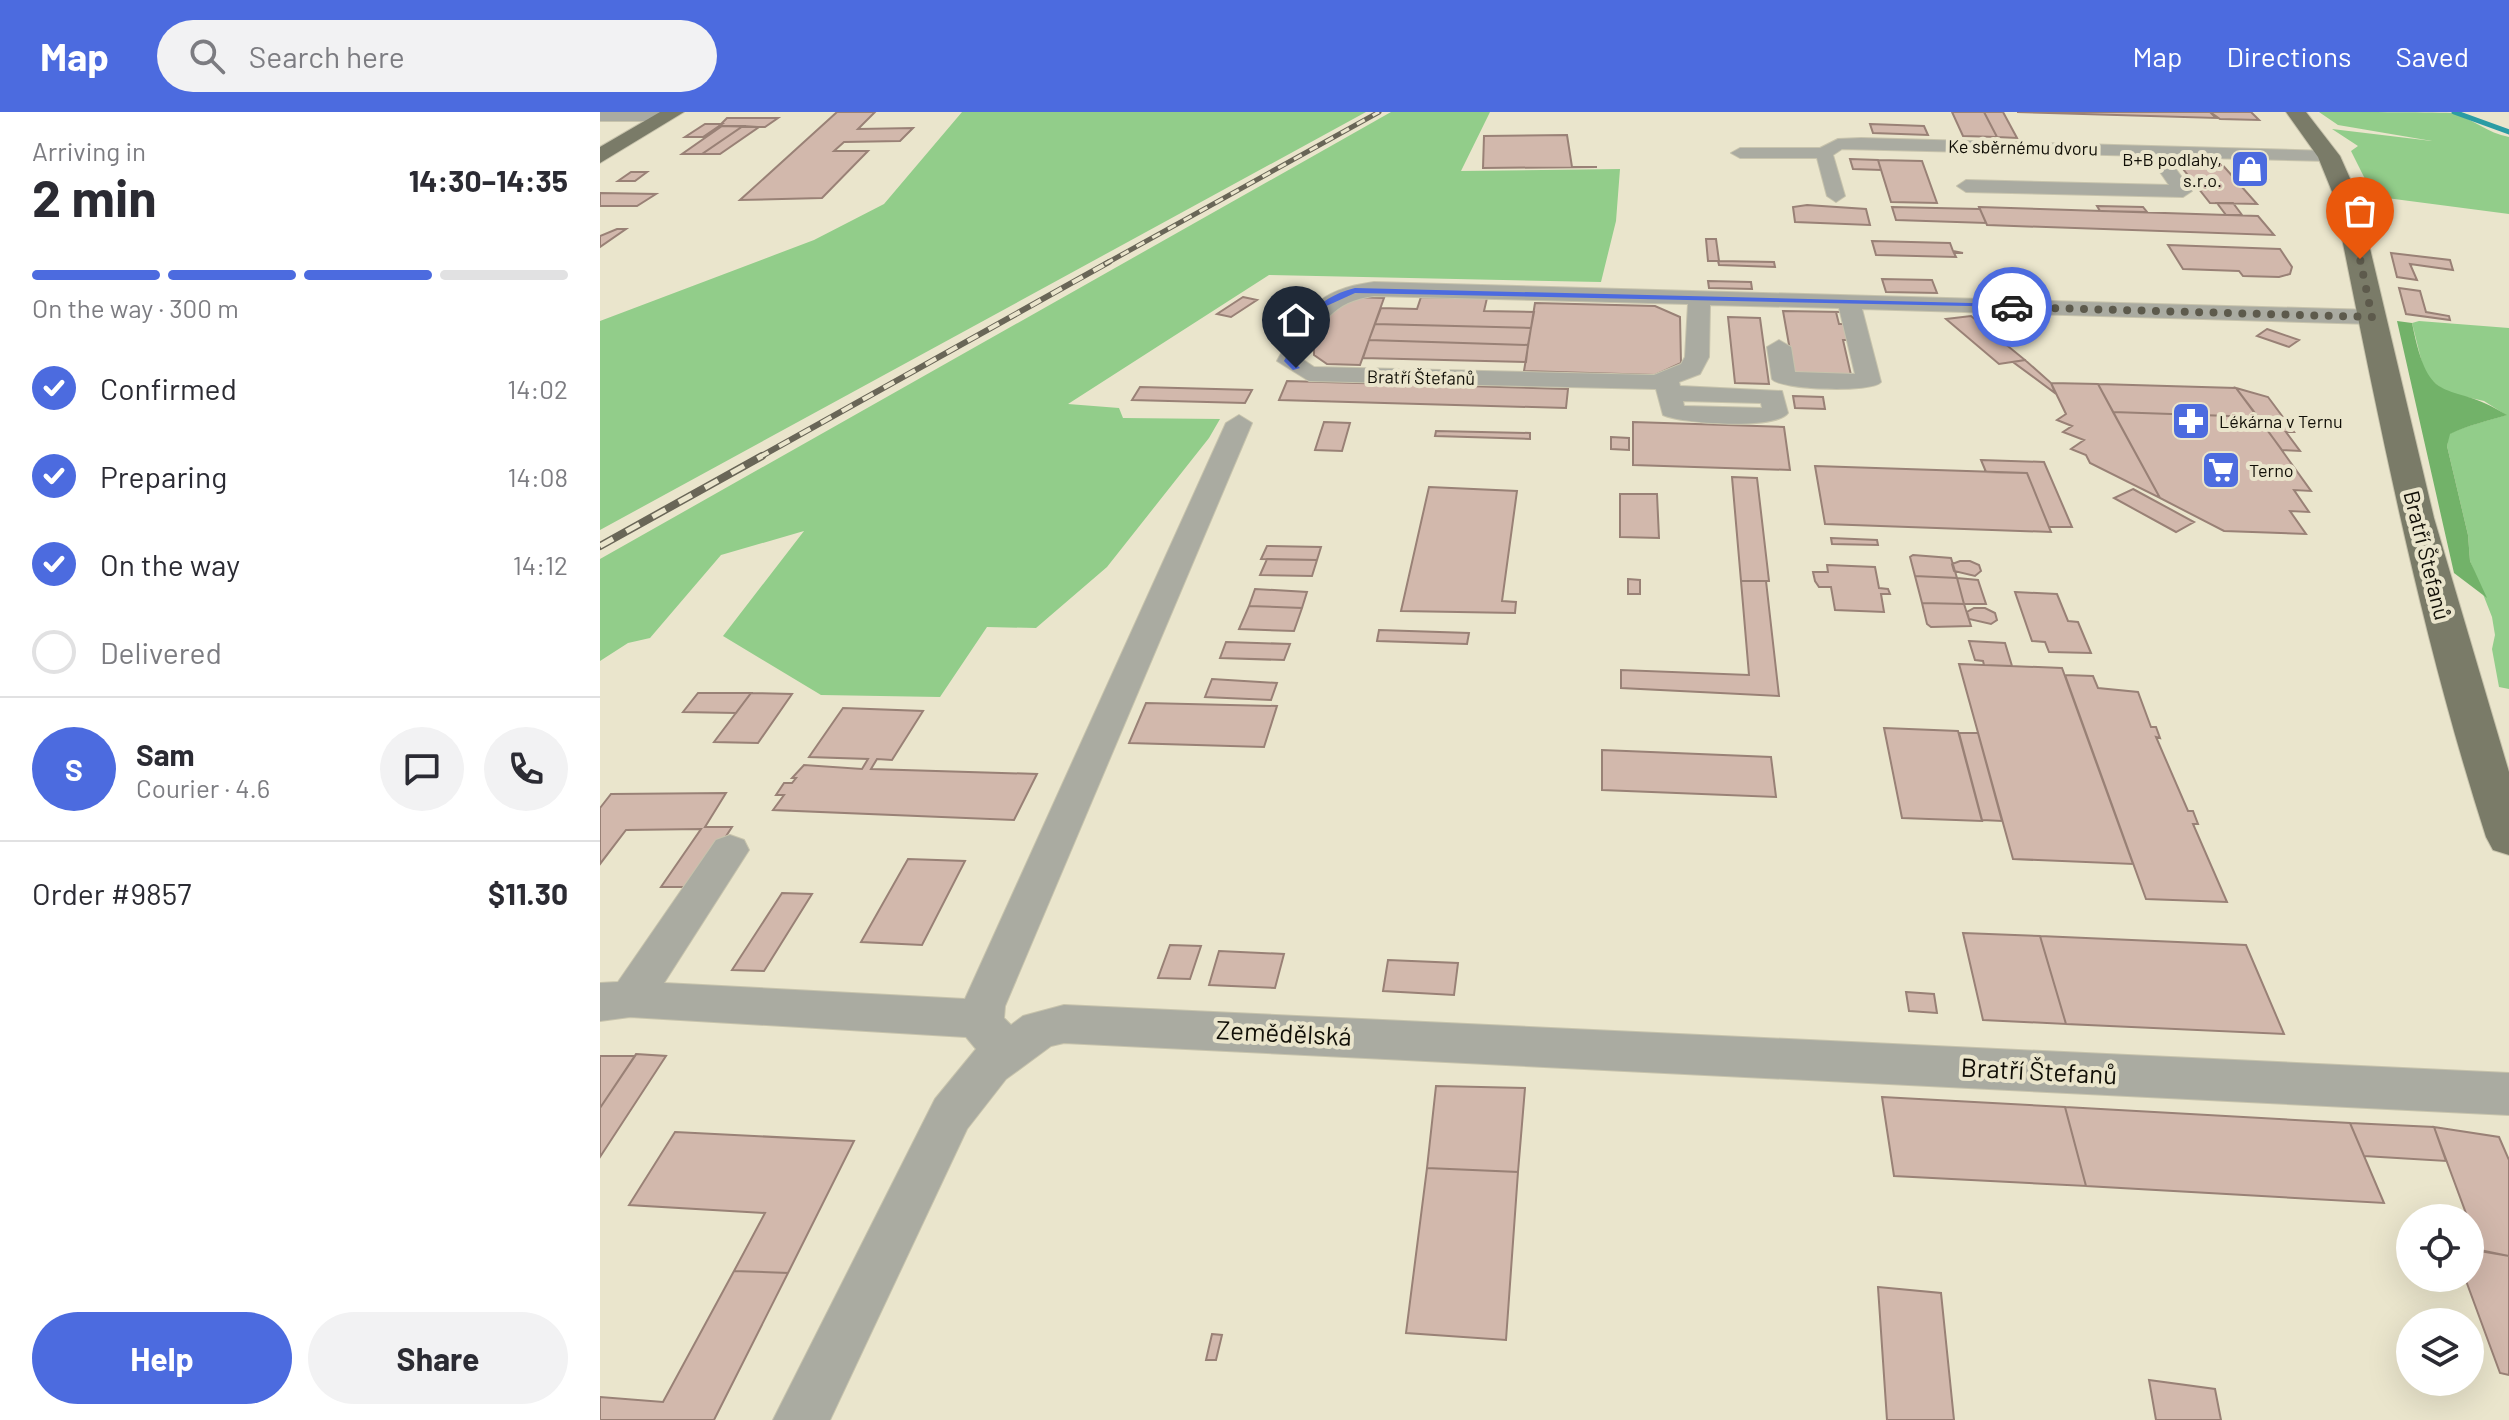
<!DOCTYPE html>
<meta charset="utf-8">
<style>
:root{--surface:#fff;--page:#f2f2f3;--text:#2b2b33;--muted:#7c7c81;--line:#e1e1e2;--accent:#4c6bdf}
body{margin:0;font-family:Barlow,sans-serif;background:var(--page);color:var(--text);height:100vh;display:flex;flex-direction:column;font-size:30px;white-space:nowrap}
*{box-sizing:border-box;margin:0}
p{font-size:26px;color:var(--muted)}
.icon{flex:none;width:44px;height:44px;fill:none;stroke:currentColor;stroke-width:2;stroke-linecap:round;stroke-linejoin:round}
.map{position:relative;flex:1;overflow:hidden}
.side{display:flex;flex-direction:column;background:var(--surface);width:600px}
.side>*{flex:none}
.fabs{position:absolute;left:1796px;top:1092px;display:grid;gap:16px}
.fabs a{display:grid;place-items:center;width:88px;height:88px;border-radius:50%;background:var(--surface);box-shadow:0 8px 32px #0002;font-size:40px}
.pin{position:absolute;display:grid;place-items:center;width:68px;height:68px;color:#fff;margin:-82px -34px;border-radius:50% 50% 50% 0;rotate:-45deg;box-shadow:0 0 8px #0007}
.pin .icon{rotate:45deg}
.courier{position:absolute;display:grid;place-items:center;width:80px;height:80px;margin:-40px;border:6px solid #4c6bdf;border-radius:50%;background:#fff;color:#222;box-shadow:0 2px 10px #0007}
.summary em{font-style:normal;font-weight:700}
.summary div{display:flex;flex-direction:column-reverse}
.summary{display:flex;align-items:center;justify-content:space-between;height:136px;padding:0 32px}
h1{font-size:52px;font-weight:700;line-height:60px}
.bar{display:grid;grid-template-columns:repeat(4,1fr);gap:12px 8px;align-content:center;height:96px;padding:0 32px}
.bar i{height:10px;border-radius:6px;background:var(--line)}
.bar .active{background:var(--accent)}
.bar p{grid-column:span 4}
.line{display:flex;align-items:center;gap:20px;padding:0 32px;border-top:2px solid var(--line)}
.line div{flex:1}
.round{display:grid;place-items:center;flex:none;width:84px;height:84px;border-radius:42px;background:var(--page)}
ol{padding:0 32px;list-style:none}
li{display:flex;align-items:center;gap:24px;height:88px}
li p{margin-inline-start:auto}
li .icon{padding:8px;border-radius:50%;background:var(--accent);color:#fff;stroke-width:4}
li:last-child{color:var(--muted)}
li i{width:44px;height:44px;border:4px solid var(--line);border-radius:50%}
.button{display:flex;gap:16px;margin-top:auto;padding:16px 32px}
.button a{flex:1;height:92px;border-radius:48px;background:var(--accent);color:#fff;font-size:32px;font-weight:700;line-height:92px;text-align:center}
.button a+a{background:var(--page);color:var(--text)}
header{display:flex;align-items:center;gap:48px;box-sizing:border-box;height:112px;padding:0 40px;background:var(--accent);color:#fff}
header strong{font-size:38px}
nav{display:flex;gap:44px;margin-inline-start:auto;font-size:28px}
.search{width:560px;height:72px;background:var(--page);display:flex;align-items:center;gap:20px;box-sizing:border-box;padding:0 28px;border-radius:44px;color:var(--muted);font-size:30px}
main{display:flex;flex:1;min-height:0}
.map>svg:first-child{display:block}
</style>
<header>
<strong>Map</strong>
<div class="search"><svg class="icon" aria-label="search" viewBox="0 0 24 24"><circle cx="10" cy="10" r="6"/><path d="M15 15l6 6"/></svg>Search here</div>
<nav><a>Map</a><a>Directions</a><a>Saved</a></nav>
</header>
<main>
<section class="side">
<div class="summary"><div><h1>2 min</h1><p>Arriving in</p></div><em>14:30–14:35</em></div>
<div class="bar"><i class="active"></i><i class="active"></i><i class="active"></i><i></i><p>On the way · 300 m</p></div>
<ol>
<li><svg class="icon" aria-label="check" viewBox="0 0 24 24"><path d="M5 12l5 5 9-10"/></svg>Confirmed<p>14:02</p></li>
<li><svg class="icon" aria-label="check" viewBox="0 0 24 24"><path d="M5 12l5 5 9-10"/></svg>Preparing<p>14:08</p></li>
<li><svg class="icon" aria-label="check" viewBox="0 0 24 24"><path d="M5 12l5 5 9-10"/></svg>On the way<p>14:12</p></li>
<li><i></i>Delivered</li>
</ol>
<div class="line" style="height:144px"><b class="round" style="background:var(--accent);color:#fff">S</b><div><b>Sam</b><p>Courier · 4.6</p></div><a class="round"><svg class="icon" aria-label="chat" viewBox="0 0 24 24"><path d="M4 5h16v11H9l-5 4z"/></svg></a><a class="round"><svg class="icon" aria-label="phone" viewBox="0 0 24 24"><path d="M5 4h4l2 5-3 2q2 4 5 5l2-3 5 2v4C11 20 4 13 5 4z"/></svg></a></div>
<div class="line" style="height:104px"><div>Order #9857</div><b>$11.30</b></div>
<div class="button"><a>Help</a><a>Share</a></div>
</section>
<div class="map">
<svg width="1909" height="1308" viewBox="0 0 1909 1308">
<rect width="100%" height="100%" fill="#eae5cc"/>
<!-- green -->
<path fill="#92cd8a" d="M362,0h404l-766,418v-209l214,-81 70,-36z
M791,0h99l-29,59 159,-2 -4,52 -15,61 -332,-7 -201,129 51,4 4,10 97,1 -11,19 -102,129 -71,61 -49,-1 -47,70 -119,-2 -98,-59 81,-105 -83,24 -71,83 -22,5 -28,18v-102z
M1719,0c33,0 105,0 133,1 22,6 35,20 57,24v77l-130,-17 -11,-12 -17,-34 7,-5 -26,-17 100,12 -94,-16z
M1819,209l90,7v361l-10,-2 -7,-38 3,-14 -3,-18 -22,-56 -2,-26 -21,-89 2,-12c19,-9 38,-13 57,-19l-22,-14 -36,-8 -16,-12 -8,-10 -12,-48z"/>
<!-- forest -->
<path fill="#72b269" d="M1797,209l15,2c18,90 34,54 95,92 -20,6 -38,10 -57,19l-3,12 21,89 2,26 17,37 -33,-25z"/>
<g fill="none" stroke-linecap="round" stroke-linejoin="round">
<!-- stream -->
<path stroke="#2b9ca4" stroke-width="5" d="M1854,0l55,20"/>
</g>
<!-- building -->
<path fill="#d2b8ac" stroke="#998176" stroke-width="2" d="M237,0h38l-17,17 55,-1 -13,13 -56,1 -10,9h34l-46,47 -82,2z
M1352,0h32l13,25 -34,-1z
M1384,0h19l14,26 -20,-1z
M1610,0l6,6 -199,-6z
M1651,0l8,8 -39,-1 -10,-7z
M127,6h51l-13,9 -46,-1z
M105,12h17l-19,13h-18z
M1270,12l54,2 4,9 -55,-2z
M122,14h21l-41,28h-20z
M143,14l16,1 -39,27h-18z
M967,23l5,32h25l-114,1 1,-32z
M1633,45l15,1 19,20 -17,-1z
M1250,47l28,1 3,10 -28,-1z
M1278,48l44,1 15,42 -46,-1z
M1576,48l43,1 38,43 -47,-1z
M31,60h16l-12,9h-17z
M0,81l56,1 -19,12h-37z
M1617,91h16l9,12h-16z
M1207,93l59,4 4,16 -75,-3 -2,-15z
M1497,94l46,1 4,5 -47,-1z
M1292,95l88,2 6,14 -90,-3z
M1379,95l279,9 16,19 -287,-10z
M17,117h9l-26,18v-11z
M1106,127h10l3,22 55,1 1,5 -56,-2 -1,-4h-10z
M1272,129l78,2 3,8 10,2h-9l2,4 -80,-2z
M1568,133l112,4 12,18 -2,7 -11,3 -36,-1 -4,-5 -56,-2z
M1791,141l59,7 3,10 -43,-6 7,16 -20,-3z
M1282,167l50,1 5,13 -51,-1z
M1108,169l43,1 1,7 -43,-1z
M1799,176l21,3 6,21 23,4 1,4 -44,-6z
M643,185l14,3 -26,17 -14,-3z
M753,185l31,1 -24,67 -33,-1 -13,-9v-10l13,-32z
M821,185l66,1 -3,13 50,1 -3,16 -156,-4 6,-16 36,1z
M935,191l120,3 25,11 1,46 -26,12 -131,-4z
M1183,199l59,1h-6l3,12h6l4,16h-6l8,35 -57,-2z
M1371,204l54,44 -26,4 -53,-45z
M1128,205l32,1 9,66 -34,-1z
M775,212l156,4 -3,17 -159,-5z
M1667,217l32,11 -10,7 -32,-11z
M769,228l159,5 -2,17 -163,-4z
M1425,248l26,23 4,10 -42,-31z
M687,269l281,8 -2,19 -287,-8z
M1451,271l47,1 62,114 -70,-35 -4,-8 -15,-6 13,-9 -21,-8 9,-6 -15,-6 9,-6z
M1498,272l138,4 22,29 -145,-5z
M540,275l112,3 -7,13 -113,-3z
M1636,276l32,9 26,35h-8l14,19 -18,-1z
M1193,284l30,1 2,12 -30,-1z
M1513,300l145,5 53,74 -17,-1 15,22 -19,-1 16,23 -82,-3 -64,-33z
M724,310l26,1 -8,28 -27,-1z
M1033,310l151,5 6,43 -157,-5z
M836,319l94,2v6l-95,-3z
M1011,325l18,1v12l-18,-1z
M1381,348l63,2 28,65h-23l-22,-54 -41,-1z
M1215,354l212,7 24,59 -226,-8z
M1132,365l25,1 12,103h-28z
M829,375l88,4 -15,110 14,1 -1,11 -114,-2z
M1533,377l61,33 -18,10 -62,-34z
M1020,382h37l2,44 -39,-1z
M1231,426l46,2 1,5 -46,-1z
M667,434l54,1 -4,13 -56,-1z
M1313,443l38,3 6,20 -42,-2 -5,-19z
M667,447l50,1 -5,16 -52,-1z
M1360,449h10l9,4 2,6 -6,5 -21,-5 -2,-7z
M1227,453l48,2 4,21 9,1 2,5h-9l3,18 -49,-2 -4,-23h-12l-4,-6 -2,-9h15z
M1315,464l42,2 7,26 -42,-1z
M1357,466l21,2 8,24h-22z
M1028,467l12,1v14h-12z
M1141,469h25l13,115 -158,-8v-18l128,5z
M655,477l52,3 -5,16 -53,-2z
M1415,480l42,2 11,27 10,1 13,31 -42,-1 -4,-10 -13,-1z
M1322,491l42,1 7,22 -40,1 -4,-3z
M649,494l53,2 -8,23 -55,-2z
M1374,496h11l10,5 2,7 -6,4 -22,-5 -2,-7z
M779,518l90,3 -2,11 -90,-3z
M1369,529l36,2 7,23 -28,-1 -1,-4 -8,-1z
M626,530l64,2 -6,16 -64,-2z
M1359,552l103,4 71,196 -120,-5z
M1465,563l28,1 5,12 40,4 13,35h5l4,11 -4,-1 32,74h5l5,13h-5l34,78 -81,-3z
M612,567l65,4 -6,17 -66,-3z
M98,581h53l-15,20 -53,-1z
M151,581l41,1 -34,49 -44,-1z
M546,591l131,3 -13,41 -135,-4z
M243,596l80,3 -31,49 -15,-1 -6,10 166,5 -23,46 -241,-10 11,-15h-8l8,-12h8l4,-5h-4l12,-13 58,4 6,-10 -59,-2z
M1284,616l74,3 24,90 -80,-3z
M1359,621h19l24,88 -20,-1z
M1002,638l169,7 5,40 -174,-7z
M126,681l-21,34h27l-39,60h-32l40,-58 -75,1 -26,34v-56l11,-14z
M308,747l57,2 -43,84 -61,-3z
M182,781l30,1 -48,77 -32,-1z
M1363,821l77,3 26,88 -83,-4z
M1440,824l206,9 38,89 -218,-10z
M570,833l31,1 -11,33 -32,-1z
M619,839l65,3 -9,34 -66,-3z
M788,848l70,3 -4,32 -71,-4z
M1306,880l28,2 3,19 -28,-2z
M36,942l30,2 -66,101v-49z
M0,944h35l-35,52z
M836,974l89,2 -7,84 -91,-4z
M1282,985l183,10 21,79 -192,-10z
M1465,995l285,16 34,80 -298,-17z
M1750,1011l84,4 12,34 -82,-5z
M1834,1015l65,10 10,23v96l-29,-5z
M75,1020l179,9 -66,132 -54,-2 31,-58 -136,-8z
M827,1056l91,4 -12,168 -100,-7z
M1870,1136l39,8v119l-9,-2 -35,-95h5z
M134,1159l54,2 -74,147h-114v-23l63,5z
M1278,1175l63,6 13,127h-67z
M612,1222l10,1 -6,25h-10z
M1549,1268l66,9 6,31h-65z"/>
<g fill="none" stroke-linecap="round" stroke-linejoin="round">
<defs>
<path id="minor" d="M0,0h71l4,4 -8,5h-67z
M1261,26l468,13 9,5 -9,5 -162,-4 25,34 -9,6 -217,-5 -9,-6 9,-6 203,5 -20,-29 -307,-7 -9,6 12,41 -9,6 -9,-6 -10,-38h-77l-9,-5 9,-5h80l18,-9z
M774,170l998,28 11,7 -11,7 -510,-15 19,73c-8,11 -101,8 -109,-3l-5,-32 12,-7 12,7 4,25 60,2 -16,-66 -129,-3 -1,52 -9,17 -21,8 1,4 102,5 6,22c-12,17 -105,11 -125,2l-7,-26 -347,-8 -32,-20c27,-49 38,-71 97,-79zM774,184l314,8 -3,53 -4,7 -27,11 -340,-8 -12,-8c18,-35 31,-58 72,-63zM1083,289l78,2 1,5 -78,-2z
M639,303l13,8 -247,583 -1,12 7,7 12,-9 41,-11 1445,68v42l-1445,-72 -13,3 -45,33 -39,50 -137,291h-57l162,-321 41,-50 -10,-12 -336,-20 -30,4v-38l18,-1 98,-142 14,-5 14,5 5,10 -85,133 301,16 261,-576z"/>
<path id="major" d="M60,0h24l-84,51v-16z
M1686,0h20l34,44 17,38 77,324 75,254v83l-16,-5 -7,-13c-68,-211 -109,-426 -153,-643l-15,-37z"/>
</defs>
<!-- minor casing -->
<use href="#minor" stroke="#c7c3ac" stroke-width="2"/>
<!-- major casing -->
<use href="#major" stroke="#c7c3ac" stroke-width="2"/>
<!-- minor -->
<use href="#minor" fill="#aaaba1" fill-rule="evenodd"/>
<!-- major -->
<use href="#major" fill="#7a7b68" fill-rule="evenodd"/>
<defs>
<path id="rail-far2" d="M505,152l274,-152"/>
<path id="rail-far1" d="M158,346l351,-196"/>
<path id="rail" d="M0,434l162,-90"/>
</defs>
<!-- rail-far2 casing -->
<use href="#rail-far2" stroke="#696657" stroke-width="5"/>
<!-- rail-far1 casing -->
<use href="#rail-far1" stroke="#696657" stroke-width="6"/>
<!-- rail casing -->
<use href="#rail" stroke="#696657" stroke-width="8"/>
<!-- rail-far2 -->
<use href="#rail-far2" stroke="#eae5cc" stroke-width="3" stroke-dasharray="9" stroke-linecap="butt"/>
<!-- rail-far1 -->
<use href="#rail-far1" stroke="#eae5cc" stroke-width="4" stroke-dasharray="12" stroke-linecap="butt"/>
<!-- rail -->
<use href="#rail" stroke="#eae5cc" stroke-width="5" stroke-dasharray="15" stroke-linecap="butt"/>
</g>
<!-- route -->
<path fill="#4c6bdf" d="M755,176l657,16 4,3 -661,-14 -33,15 -29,53 7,7 -7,2 -9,-9c21,-37 27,-62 71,-73z"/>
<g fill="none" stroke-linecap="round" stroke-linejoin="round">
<!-- done -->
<path stroke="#5d5a4c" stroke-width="8" stroke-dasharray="0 14.4" d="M1412,195l360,10 -12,-58"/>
</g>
<!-- icons -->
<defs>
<symbol id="shop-square" viewBox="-11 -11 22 22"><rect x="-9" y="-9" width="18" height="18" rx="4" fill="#4c6bdf" stroke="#eae5cc"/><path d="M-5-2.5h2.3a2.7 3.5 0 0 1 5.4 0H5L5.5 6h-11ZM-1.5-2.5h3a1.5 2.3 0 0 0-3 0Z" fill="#fff"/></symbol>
<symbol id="pharmacy-square" viewBox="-11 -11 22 22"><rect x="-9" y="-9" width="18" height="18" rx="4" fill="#4c6bdf" stroke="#eae5cc"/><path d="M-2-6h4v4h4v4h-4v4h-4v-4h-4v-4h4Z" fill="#fff"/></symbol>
<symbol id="supermarket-square" viewBox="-11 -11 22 22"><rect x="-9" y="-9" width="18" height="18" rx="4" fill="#4c6bdf" stroke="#eae5cc"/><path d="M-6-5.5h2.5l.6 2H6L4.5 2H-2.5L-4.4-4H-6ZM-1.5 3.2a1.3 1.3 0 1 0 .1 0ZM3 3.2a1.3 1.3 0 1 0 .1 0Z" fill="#fff"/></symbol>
</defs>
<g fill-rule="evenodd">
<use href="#shop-square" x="1628" y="35" width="44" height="44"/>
<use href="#pharmacy-square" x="1569" y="287" width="44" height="44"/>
<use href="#supermarket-square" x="1599" y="336" width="44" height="44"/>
</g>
<g text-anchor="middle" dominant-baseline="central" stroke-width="8" stroke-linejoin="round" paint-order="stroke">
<!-- far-street labels -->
<g font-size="18" fill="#110f07" stroke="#eae5cc">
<text transform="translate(1423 35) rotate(1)">Ke sběrnému dvoru</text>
<text transform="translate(821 265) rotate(1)">Bratří Štefanů</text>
</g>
<!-- far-poi labels -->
<g font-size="18" fill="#110f07" stroke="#eae5cc" text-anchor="start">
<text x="1622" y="47" text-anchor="end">B+B podlahy,<tspan x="1622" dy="21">s.r.o.</tspan></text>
<text x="1619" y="309">Lékárna v Ternu</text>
<text x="1649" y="358">Terno</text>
</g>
<!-- street labels -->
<g font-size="22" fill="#110f07" stroke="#eae5cc">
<text transform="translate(1828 443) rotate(76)">Bratří Štefanů</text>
</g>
<!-- near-street labels -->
<g font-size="26" fill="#110f07" stroke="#eae5cc">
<text transform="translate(684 920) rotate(3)">Zemědělská</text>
<text transform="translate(1439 958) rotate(3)">Bratří Štefanů</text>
</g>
</g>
</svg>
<div class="fabs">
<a><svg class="icon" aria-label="locate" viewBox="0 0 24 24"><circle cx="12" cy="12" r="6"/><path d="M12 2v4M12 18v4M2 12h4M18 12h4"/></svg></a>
<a><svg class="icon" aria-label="layers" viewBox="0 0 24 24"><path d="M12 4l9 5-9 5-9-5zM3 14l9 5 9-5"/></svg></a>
</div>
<div class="pin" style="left:1760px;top:147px;background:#ea580c"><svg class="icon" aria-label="bag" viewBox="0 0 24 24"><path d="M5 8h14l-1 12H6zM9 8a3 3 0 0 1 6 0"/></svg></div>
<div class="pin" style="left:696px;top:256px;background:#1f2937"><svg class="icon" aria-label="home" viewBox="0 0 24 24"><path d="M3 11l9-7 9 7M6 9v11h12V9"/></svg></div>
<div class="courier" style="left:1412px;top:195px"><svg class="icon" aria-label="car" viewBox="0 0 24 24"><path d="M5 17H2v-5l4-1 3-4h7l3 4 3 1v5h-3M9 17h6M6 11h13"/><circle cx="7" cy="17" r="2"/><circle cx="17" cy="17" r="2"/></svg></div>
</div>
</main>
